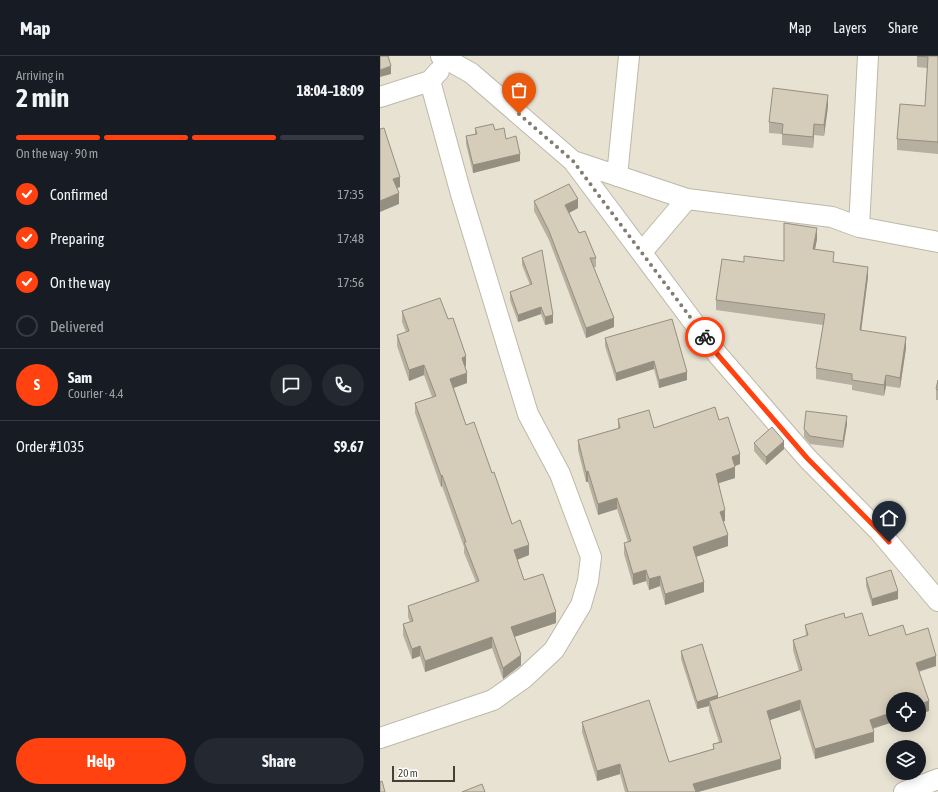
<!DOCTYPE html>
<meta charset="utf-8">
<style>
:root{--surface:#171b24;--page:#242831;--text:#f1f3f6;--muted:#9ea1a6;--line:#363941;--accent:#ff420f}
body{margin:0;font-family:"Asap Condensed",sans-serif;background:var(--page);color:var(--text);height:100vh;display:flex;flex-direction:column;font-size:15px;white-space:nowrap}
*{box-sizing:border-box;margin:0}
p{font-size:13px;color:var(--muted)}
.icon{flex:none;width:22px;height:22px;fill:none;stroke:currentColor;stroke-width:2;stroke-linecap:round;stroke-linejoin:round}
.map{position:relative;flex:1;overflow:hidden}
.details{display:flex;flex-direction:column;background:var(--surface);width:380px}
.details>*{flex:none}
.buttons{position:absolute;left:506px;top:636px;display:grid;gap:8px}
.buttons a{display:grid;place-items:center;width:40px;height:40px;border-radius:50%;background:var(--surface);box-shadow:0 2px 10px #0003;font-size:20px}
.scale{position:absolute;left:12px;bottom:10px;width:63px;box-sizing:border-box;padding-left:4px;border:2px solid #453f34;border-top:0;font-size:11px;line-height:14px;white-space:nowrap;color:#453f34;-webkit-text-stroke:3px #fff;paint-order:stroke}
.pin{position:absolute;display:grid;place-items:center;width:34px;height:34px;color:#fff;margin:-41px -17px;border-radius:50% 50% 50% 0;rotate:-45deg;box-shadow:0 0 4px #0007}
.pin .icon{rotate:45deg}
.courier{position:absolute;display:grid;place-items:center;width:40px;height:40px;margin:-20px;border:3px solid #ff420f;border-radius:50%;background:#fff;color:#222;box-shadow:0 1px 5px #0007}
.summary em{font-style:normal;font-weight:700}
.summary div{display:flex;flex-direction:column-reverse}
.summary{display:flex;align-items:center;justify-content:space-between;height:68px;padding:0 16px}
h1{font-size:26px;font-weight:700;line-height:30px}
.bar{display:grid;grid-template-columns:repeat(4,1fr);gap:6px 4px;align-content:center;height:48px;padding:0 16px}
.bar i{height:5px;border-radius:3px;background:var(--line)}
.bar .active{background:var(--accent)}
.bar p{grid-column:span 4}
.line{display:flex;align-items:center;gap:10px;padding:0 16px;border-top:1px solid var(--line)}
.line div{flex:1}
.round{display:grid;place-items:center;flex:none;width:42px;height:42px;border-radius:21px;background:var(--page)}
ol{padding:0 16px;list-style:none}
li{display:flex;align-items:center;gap:12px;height:44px}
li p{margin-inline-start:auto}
li .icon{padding:4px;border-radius:50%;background:var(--accent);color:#fff;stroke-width:4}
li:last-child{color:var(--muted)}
li i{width:22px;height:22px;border:2px solid var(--line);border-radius:50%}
.button{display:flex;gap:8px;margin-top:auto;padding:8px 16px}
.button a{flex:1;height:46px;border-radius:24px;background:var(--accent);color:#fff;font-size:16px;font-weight:700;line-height:46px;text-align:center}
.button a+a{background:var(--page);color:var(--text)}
header{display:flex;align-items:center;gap:24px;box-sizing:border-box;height:56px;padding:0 20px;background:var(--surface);border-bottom:1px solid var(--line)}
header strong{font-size:19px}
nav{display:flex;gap:22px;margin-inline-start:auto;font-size:14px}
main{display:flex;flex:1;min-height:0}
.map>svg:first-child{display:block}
</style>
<header>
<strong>Map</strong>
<nav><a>Map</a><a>Layers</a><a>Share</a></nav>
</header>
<main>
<section class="details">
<div class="summary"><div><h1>2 min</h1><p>Arriving in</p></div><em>18:04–18:09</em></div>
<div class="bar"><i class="active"></i><i class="active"></i><i class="active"></i><i></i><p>On the way · 90 m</p></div>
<ol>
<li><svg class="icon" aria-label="check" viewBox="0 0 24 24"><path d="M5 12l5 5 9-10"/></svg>Confirmed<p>17:35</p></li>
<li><svg class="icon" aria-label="check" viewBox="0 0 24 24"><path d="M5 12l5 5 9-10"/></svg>Preparing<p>17:48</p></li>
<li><svg class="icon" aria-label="check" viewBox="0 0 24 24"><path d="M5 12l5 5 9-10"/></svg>On the way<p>17:56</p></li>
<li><i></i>Delivered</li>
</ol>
<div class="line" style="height:72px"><b class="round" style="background:var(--accent);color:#fff">S</b><div><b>Sam</b><p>Courier · 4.4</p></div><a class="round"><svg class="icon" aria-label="chat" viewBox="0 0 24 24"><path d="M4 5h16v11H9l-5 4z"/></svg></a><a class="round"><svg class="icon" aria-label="phone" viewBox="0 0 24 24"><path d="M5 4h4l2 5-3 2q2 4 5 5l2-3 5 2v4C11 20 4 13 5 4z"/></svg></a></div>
<div class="line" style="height:52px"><div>Order #1035</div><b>$9.67</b></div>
<div class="button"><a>Help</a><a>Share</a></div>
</section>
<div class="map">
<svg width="558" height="736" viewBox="0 0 558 736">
<rect width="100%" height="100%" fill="#f3efe4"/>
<!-- residential -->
<path fill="#e7e2d2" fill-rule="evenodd" d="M0,0h558v736h-558zM513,643h26v26h-26zM513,691h26v26h-26z"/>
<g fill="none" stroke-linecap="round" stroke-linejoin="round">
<defs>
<path id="minor" d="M61,0l30,17 102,88 145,194 89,103 72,73 59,70
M0,41l50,-16 9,-10
M193,105l114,38 145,18 27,10 79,15
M237,120l12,-120
M479,171l9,-171
M262,196l45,-53
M0,682l113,-38 31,-22 30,-28 27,-45 7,-24 3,-24 -31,-83 -32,-60 -67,-220 -31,-113
M524,736l34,-13"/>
</defs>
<!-- minor casing -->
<use href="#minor" stroke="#beb8a7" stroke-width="22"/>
<!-- minor -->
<use href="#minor" stroke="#fff" stroke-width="20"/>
</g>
<!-- wall -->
<path fill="#b7af9f" d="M537,0h21v98l-41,-4v-11l28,-33 2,-38 -10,-1z
M448,50l-4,30 -10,-1 -1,13 -31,-3v-11l-13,-1v-11z
M95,72l20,2 11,9 14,22 -47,12 -7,-29v-8l9,-2z
M154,145l44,7 -9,5 10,20 17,25v9h-2l20,60 -28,11 -37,-98 -15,-29z
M437,183l-2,10 19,13 34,15 -7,53 45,18 -6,40 -14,-2 -2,10 -32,-6v-5l-36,-6v-11l7,-43 -107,-15v-10l28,-38 40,-1z
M142,202l31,65 -8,2 -4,-11 -23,8 -8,-22v-8l20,-7 -8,-20z
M22,255l64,55 -1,1 2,16 -13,5 12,37 26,48 20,51 17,31 -12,5 7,20 32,43 -42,14 7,28 -18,14 -11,-31 -67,24 -5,-16 -8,3 -9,-24v-11l7,-2 -2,-5v-11l68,-24 -12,-29v-6l-22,-61 -1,1 -26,-74v-10l17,-6 -8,-22 -15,6 -12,-35v-11l9,-3 -4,-10z
M225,282l82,34v8l-28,8 -5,-19 -38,12 -11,-35z
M558,324v20h-2v-11z
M238,363l36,9 65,-8 21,44 -5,2v12l-16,5 6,38h-2l5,25 -32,10 8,36 -39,13 -5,-19 -11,4 -3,-9 -13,4 -9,-31v-11l4,-1 -11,-33 -19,6 -10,-33h-2l-8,-32v-10l40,-11z
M467,368l-4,24 -33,-4 -6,-7v-8z
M374,387l30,6 -18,16 -12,-14z
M486,522l32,21 -26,7 -6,-20z
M465,562l24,18 37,-1 30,31 -17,6 10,39 -10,3v-15h-26v23l-20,7 1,13 -59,17 -15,-49 -30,10 11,49 -83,23h-73l-5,-18 -23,7 -15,-49v-10l87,40 44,-13v-5l6,-2 -10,-31v-5l-12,3 -16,-50v-8l37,47 81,-27 -6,-21v-10l13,-4 -1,-11z"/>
<!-- shaded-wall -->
<path fill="#958f82" d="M11,10v8l-11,3v-7z
M448,39v11l-4,30v-11z
M434,68v11l-1,13v-11z
M140,98v7l-47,12v-8z
M20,121v10l-7,3v-11z
M19,137v11l-19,8v-11z
M198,143v9l-13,7v-10z
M437,172v11l-4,20v-10z
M488,211v10l-8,63v-10z
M161,251v7l-23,8v-7z
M173,259v8l-8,2v-8z
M234,262v9l-28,11v-10z
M526,281v11l-6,40v-10z
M86,300v10l-4,2v-10z
M274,305v8l-38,12v-8z
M44,309v10l-15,6v-11z
M307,316v8l-28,8v-8z
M87,317v10l-17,6v-10z
M506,319v11l-2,10v-11z
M467,360v8l-4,24v-7z
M404,385v8l-18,16v-8z
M360,398v10l-8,3v-10z
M355,411v11l-19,6v-10z
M208,415v11h-2v-10z
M62,419v11l-1,1v-11z
M237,442v11l-19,6v-11z
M345,454v11l-5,1v-10z
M348,479v11l-35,12v-11z
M149,489v10l-15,6v-11z
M266,514v11l-13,4v-11z
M280,520v10l-11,4v-11z
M324,526v10l-39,13v-11z
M518,535v8l-26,7v-7z
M176,556v11l-45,15v-11z
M112,581v11l-67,24v-11z
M40,590v10l-8,3v-10z
M141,599v10l-18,14v-11z
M556,600v10l-20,6v-9z
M338,639v7l-9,-1v5l-12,3v-7z
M420,644v10l-33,11v-10z
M549,645v10l-10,3v-10z
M513,656v10l-23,7v-9z
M494,676v10l-59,17v-10z
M401,703v10l-83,23h-5v-8z
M240,708v10l-23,7v-10z"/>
<!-- building -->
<path fill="#d5ccb9" stroke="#958f82" d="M0,0h8l3,10 -11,4z
M537,0h21v86l-41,-3 3,-35 25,2 3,-49z
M393,32l55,7 -4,30 -10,-1 -1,13 -31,-3 1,-10 -14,-2z
M113,68l2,6 9,-2 2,11 10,-3 4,18 -47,11 -7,-29 11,-2 -2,-6z
M4,72l16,49 -7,2 6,14 -19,8v-72z
M189,128l9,15 -13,6 14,28 6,-2 11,27h-6l24,60 -28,10 -37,-97 -15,-30z
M404,167l33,5 -4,21 21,3 -1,10 35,5 -8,63 46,7 -6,41 -14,-3 -2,10 -32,-5v-6l-36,-6 9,-54 -109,-14 6,-41 22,3v-6l40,5z
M162,194l11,65 -8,2 -4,-10 -23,8 -8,-23 22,-8 -10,-26z
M60,242l8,21 5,-1 13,38 -4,2 5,15 -17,6 16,46 8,-3 18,51 2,-1 18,52 8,-4 9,25 -15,5 10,30 19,-6 13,38 -45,15 10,28 -18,13 -11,-31 -67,24 -5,-15 -8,3 -9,-25 10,-3 -5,-15 71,-25 -15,-39h2l-24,-67 -1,1 -26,-73 21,-7 -12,-31 -15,5 -12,-35 12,-4 -7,-20z
M292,263l15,53 -28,8 -5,-19 -38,12 -11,-35z
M558,324v10l-2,-1z
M335,351l4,13 9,-3 12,37 -8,3 3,10 -19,7 9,36 -5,2 8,23 -35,12 11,35 -39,12 -5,-18 -11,3 -3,-9 -13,4 -9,-31 7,-2 -14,-43 -19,6 -10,-33 -2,1 -8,-32 42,-12 -2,-9 31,-9 5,18z
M426,355l41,5 -4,25 -33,-5 -6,-7z
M392,371l12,14 -18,16 -12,-14z
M511,514l7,21 -26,8 -6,-21z
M464,557l1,5 17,-5 7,23 34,-11 3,10 22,-7 8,28 -20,7 13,38 -10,3v-5h-26v13l-23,8 4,12 -59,17 -15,-49 -33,11 14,48 -88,25 3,8h-68l-8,-28 -23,7 -15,-49 67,-22 20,62 45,-13 -1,-5 9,-2 -13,-41 93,-31 -9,-30 15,-5 -3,-10z
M322,588l16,51 -21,7 -16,-51z
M2,725l3,11h-5v-10z
M102,728l3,8h-23z"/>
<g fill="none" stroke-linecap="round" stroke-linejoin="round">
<!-- done -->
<path stroke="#827d72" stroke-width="4" stroke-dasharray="0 7.2" d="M139,58l54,47 132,176"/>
<!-- route -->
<path stroke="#ff420f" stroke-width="5" d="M325,281l13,18 89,103 72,73 10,11"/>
</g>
</svg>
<div class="buttons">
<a><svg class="icon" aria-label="locate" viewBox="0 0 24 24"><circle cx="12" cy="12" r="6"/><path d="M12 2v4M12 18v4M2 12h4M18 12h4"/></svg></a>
<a><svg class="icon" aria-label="layers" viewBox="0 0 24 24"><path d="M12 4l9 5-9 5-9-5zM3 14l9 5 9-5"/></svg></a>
</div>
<div class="scale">20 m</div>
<div class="pin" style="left:139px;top:58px;background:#ea580c"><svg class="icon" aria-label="bag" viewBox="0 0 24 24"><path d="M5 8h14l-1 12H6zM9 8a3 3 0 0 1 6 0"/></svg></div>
<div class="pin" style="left:509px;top:486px;background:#1f2937"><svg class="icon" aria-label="home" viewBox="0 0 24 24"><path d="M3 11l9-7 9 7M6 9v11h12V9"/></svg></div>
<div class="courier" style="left:325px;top:281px"><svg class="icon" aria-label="bike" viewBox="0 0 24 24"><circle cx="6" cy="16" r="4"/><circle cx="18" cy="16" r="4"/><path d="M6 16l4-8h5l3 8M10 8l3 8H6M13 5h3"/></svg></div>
</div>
</main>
